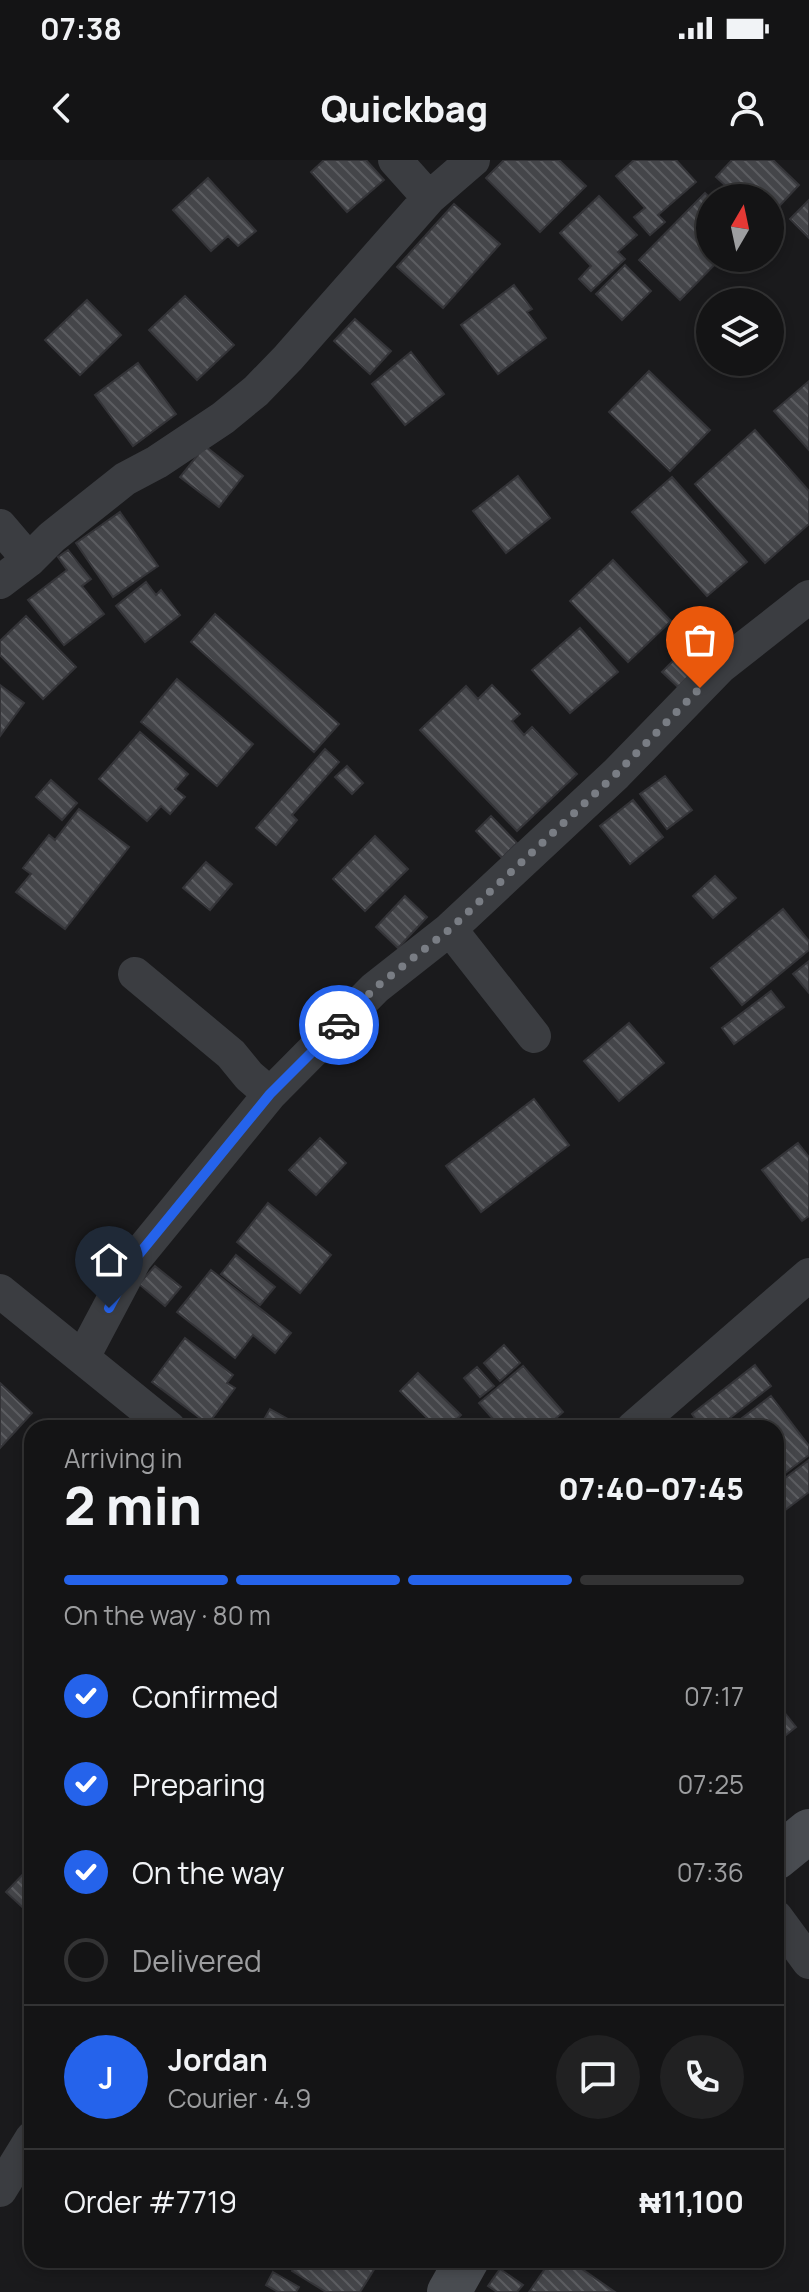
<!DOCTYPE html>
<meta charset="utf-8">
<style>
:root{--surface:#141415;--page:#212122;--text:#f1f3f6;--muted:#9d9ea0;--line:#333334;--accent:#2563eb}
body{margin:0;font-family:Manrope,sans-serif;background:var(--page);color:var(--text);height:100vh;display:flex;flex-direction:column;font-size:30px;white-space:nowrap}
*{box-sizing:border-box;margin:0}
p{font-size:26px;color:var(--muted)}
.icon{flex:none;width:44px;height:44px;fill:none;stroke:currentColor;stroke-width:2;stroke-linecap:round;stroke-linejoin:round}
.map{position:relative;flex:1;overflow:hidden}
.drawer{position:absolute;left:24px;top:1260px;width:760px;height:848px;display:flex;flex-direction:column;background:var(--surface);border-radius:24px;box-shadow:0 4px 12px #0003,0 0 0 2px var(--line)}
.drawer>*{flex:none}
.needle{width:52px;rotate:9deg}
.buttons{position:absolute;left:696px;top:24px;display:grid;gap:16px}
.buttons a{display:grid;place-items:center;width:88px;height:88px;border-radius:50%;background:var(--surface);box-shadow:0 4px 12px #0003,0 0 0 2px var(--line);font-size:40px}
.pin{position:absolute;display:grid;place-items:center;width:68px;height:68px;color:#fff;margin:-82px -34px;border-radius:50% 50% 50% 0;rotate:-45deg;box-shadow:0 0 8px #0007}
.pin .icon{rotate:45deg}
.courier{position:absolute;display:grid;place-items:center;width:80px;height:80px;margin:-40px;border:6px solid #2563eb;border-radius:50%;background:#fff;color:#222;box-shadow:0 2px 10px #0007}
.summary em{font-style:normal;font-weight:800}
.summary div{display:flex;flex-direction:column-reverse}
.summary{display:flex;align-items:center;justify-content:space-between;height:136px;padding:0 40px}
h1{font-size:52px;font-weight:800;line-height:60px}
.bar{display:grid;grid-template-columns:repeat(4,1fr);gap:12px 8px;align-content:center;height:96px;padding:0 40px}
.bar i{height:10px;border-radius:6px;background:var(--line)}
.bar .active{background:var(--accent)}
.bar p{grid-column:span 4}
.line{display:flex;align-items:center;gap:20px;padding:0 40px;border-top:2px solid var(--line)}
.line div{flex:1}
.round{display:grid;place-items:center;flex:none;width:84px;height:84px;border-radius:42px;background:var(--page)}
ol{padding:0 40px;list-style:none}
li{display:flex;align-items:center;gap:24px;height:88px}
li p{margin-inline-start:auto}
li .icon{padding:8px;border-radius:50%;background:var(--accent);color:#fff;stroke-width:4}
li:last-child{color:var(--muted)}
li i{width:44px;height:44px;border:4px solid var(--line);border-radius:50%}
.status{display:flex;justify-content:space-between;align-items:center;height:56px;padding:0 40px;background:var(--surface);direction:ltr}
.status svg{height:22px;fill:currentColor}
header{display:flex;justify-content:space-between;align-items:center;height:104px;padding:0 40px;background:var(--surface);font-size:36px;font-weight:800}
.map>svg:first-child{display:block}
</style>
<div class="status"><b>07:38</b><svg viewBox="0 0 49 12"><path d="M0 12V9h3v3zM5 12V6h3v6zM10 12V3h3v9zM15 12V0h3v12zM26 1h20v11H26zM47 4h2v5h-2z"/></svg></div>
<header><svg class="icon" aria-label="back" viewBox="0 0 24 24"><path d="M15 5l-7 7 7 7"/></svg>Quickbag<svg class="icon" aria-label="person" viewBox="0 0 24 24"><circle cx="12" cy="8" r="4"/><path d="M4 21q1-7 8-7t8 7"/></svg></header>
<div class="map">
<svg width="809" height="2132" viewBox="0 0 809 2132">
<defs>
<pattern id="building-back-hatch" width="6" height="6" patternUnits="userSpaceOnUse" patternTransform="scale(2)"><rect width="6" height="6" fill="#444549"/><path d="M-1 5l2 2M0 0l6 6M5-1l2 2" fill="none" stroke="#5c5d61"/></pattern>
</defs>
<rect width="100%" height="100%" fill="#1a1a1c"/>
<!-- building -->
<path fill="url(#building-back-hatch)" stroke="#343438" stroke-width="2" d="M324,0h42l18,20 -37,32 -36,-40z
M504,0h55l27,26 -46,46 -54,-54z
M634,0h42l20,22 -38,33 7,7 -15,13 -16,-18 11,-9 -29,-32z
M732,0h41l26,25 -29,31v-18h-31l-23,-21z
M208,18l48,53 -18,15 -10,-10 -17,15 -38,-41z
M705,33l5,5v60h11l-41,42 -41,-40z
M599,36l38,39 -19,17 7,7 -34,32 -12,-12 12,-13 -31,-33z
M809,40v38l-19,-19z
M454,44l46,40 -57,64 -46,-41z
M625,105l26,26 -29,29 -26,-26z
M514,125l18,24 -5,3 19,26 -48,36 -37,-49z
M185,136l49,49 -37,35 -48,-50z
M87,140l34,35 -41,40 -35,-35z
M355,159l36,32 -21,23 -36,-33z
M411,192l33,42 -39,31 -33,-41z
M138,203l38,51 -43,32 -38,-51z
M649,211l61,59 -40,41 -61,-59z
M809,221v69l-35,-39z
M755,270l54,61v33l-44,39 -70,-79z
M205,286l38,30 -24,31 -39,-30z
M518,316l32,42 -44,35 -33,-42z
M672,317l75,85 -40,34 -75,-84z
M120,352l38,54 -45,31 -37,-54z
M68,390l23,29 -9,7 22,28 -40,31 -36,-45 39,-30 -9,-13z
M613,400l58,61 -43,41 -58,-61z
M146,422l10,13 5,-5 19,25 -35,27 -29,-36z
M215,454l124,110 -25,28 -123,-110z
M26,456l50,51 -33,32 -43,-44v-14z
M580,468l38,44 -48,41 -38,-43z
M682,492l16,15 -20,20 -16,-15z
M177,519l76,65 -36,42 -76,-64z
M0,525l24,18 -24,33z
M492,525l28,29 -8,7 12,14 8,-8 45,47 -60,57 -97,-101 46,-44 12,13z
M140,572l48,42 -13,15 10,8 -15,17 -9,-8 -14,15 -48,-42z
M325,589l14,13 -47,53 5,5 -21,25 -20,-17z
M347,606l16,17 -11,11 -17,-17z
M665,616l27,34 -25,19 -27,-35z
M51,620l26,23 -15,17 -26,-23z
M633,640l30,37 -33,27 -30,-38z
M79,649l50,38 -64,82 -49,-37 15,-18 -8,-6 26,-33 6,5z
M491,656l26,27 -15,15 -26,-27z
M375,676l33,33 -43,42 -32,-32z
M206,702l26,22 -22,26 -27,-22z
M715,716l21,22 -23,20 -20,-22z
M405,736l22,21 -29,31 -22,-21z
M783,749l26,32v9l-67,55 -31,-37z
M809,801v32l-16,-19z
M771,831l13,16 -50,37 -12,-16z
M629,863l35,40 -45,38 -35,-40z
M534,939l35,46 -88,67 -35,-46z
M320,978l26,25 -30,32 -27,-25z
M798,983l11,14v59l-7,5 -40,-51z
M268,1043l63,52 -31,38 -63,-51z
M236,1095l39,32 -15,18 -39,-31z
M155,1106l26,21 -16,19 -26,-22z
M211,1110l80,63 -16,20 -22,-18 -18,23 -58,-46z
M185,1178l48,37 -6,8 8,5 -27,36 -56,-42z
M504,1185l16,18 -20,18 -16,-18z
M755,1205l16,21 -54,42h-15l-10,-14z
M523,1206l40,46 -18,16h-44l-22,-25z
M477,1207l17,19 -14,11 -16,-19z
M418,1213l43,42 -14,13h-10l-37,-37z
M0,1223l32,30 -32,35z
M771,1236l38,50v9l-33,25v-52h-47z
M270,1249l34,19h-45z
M809,1300v32l-33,25v-32z
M776,1542l20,25 -20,16z
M26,1711l6,5v40l-26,-24z
M299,2100h81l-20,32h-34l-34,-21z
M551,2100h18l46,32h-86z
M500,2109l23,16 -6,7h-20l-9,-6z
M273,2112l26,15 -3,5h-18l-12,-7z"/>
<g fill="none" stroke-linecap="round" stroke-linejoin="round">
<!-- street -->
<path stroke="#3b3d41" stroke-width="34" d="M395,0l34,38
M0,366l29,34
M0,422l29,-22 23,-23 73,-58 32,-17 66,-44 33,-27 32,-33 141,-160 44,-38
M450,769l84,107
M135,814l96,80 18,22 21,18
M0,1131l169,137
M83,1197l52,-98 135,-165 105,-106 75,-59 166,-155 105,-108 88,-69
M633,1268l176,-153
M776,1757l33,45
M0,2030l32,-52"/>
<!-- secondary -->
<path stroke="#494c51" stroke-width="44" d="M776,1698l33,-27
M449,2132l18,-32"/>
</g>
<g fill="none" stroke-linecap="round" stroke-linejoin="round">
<!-- done -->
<path stroke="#797d84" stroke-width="8" stroke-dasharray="0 14.4" d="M339,865l36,-37 75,-59 166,-155 84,-86"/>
<!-- route -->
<path stroke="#2563eb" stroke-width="10" d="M109,1148l26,-49 135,-165 69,-69"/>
</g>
</svg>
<div class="buttons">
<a><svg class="needle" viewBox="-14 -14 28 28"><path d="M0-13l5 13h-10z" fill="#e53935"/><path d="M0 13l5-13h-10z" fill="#9d9ea0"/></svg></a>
<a><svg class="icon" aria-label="layers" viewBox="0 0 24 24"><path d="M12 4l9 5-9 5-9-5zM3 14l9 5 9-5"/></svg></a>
</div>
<div class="pin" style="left:700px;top:528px;background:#ea580c"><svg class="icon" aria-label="bag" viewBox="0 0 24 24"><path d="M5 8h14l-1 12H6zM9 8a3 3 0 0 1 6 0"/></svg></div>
<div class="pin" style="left:109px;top:1148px;background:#1f2937"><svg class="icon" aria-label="home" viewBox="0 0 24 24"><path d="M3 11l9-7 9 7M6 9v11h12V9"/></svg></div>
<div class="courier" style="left:339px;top:865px"><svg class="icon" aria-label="car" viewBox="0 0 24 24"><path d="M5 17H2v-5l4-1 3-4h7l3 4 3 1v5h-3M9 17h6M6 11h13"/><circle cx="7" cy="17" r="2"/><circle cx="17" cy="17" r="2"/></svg></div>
<section class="drawer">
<div class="summary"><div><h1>2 min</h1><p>Arriving in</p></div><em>07:40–07:45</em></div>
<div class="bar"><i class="active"></i><i class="active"></i><i class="active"></i><i></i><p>On the way · 80 m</p></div>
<ol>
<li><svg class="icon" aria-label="check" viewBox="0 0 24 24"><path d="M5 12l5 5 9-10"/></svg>Confirmed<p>07:17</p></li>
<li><svg class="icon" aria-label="check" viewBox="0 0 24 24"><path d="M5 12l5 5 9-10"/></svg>Preparing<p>07:25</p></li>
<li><svg class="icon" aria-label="check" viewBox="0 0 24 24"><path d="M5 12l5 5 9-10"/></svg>On the way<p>07:36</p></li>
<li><i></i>Delivered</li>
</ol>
<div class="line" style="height:144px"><b class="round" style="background:var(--accent);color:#fff">J</b><div><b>Jordan</b><p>Courier · 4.9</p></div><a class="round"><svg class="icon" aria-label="chat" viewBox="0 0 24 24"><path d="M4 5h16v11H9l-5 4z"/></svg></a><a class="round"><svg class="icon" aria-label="phone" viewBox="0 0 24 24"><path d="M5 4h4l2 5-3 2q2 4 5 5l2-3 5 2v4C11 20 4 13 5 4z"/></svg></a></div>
<div class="line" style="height:104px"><div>Order #7719</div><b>₦11,100</b></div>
</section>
</div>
